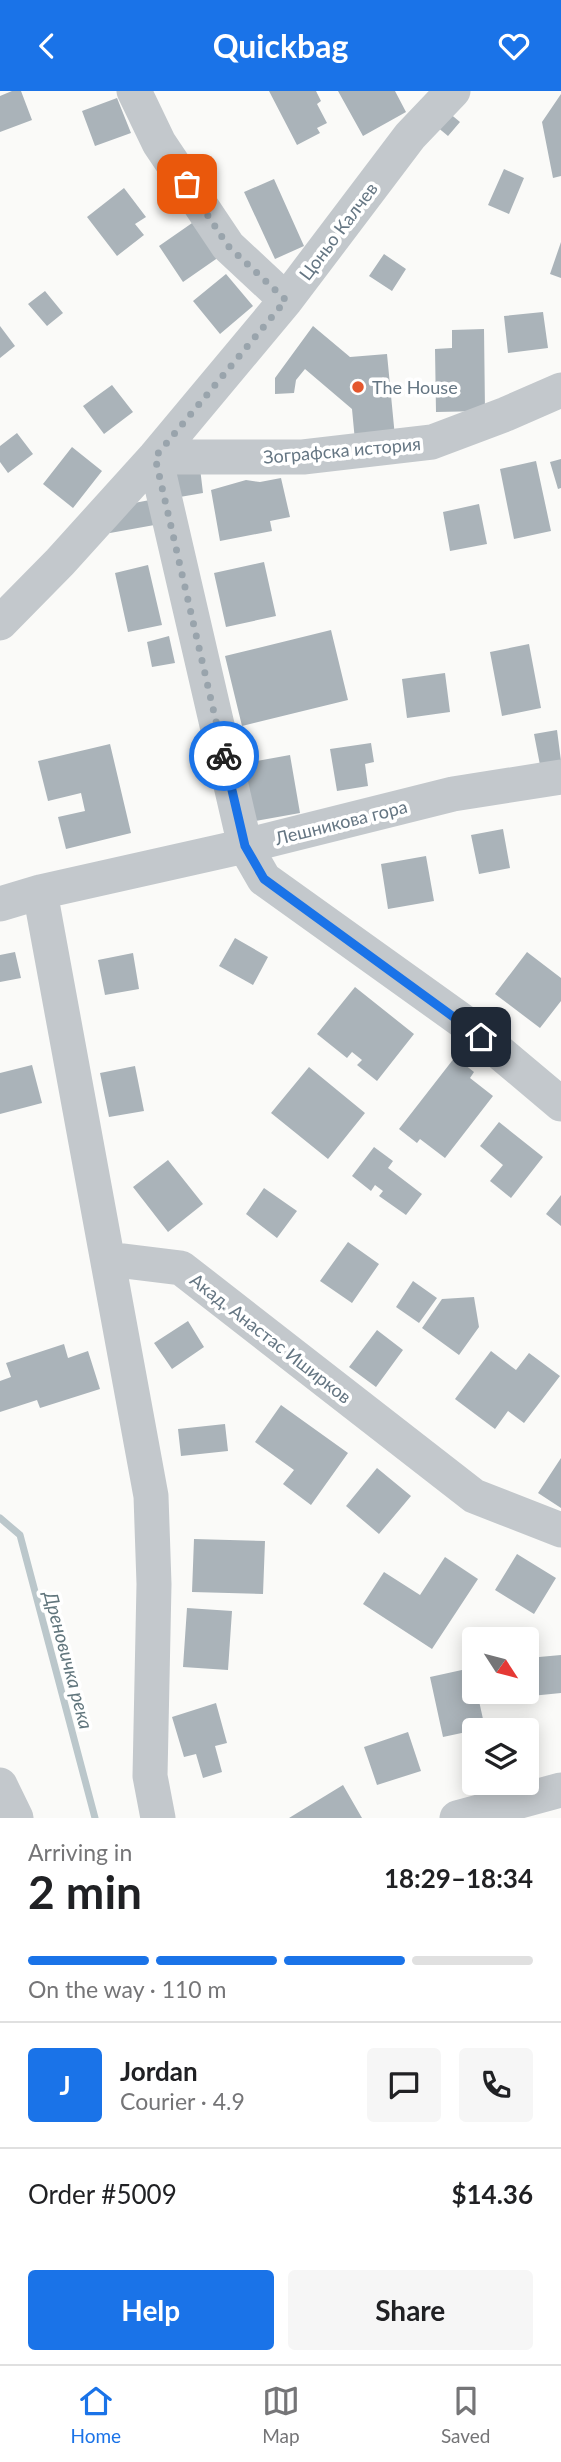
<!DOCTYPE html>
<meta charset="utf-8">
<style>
:root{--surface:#fff;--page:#f6f6f6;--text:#202124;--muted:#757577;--line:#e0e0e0;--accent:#1a73e8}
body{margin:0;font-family:Lato,sans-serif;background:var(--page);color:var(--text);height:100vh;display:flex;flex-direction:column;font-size:26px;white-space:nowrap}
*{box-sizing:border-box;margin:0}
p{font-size:23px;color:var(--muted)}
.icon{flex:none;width:38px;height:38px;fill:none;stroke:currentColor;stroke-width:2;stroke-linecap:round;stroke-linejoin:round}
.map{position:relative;height:1727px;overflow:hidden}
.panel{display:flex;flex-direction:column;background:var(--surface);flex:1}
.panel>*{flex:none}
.needle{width:46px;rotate:126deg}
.controls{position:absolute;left:462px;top:1536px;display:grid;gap:14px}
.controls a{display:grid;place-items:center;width:77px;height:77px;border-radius:7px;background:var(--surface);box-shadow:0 4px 18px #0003;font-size:35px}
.pin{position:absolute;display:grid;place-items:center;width:60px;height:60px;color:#fff;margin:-30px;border-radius:14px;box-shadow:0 4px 10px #0006}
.courier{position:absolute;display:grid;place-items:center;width:70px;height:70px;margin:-35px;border:5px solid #1a73e8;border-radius:50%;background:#fff;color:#222;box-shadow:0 2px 9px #0007}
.head em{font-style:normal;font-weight:700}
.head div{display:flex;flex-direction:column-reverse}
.head{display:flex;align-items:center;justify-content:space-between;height:119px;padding:0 28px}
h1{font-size:46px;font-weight:700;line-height:52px}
.bar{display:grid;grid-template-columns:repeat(4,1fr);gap:10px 7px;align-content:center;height:84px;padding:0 28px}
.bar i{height:9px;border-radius:5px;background:var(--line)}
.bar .selected{background:var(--accent)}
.bar p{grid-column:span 4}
.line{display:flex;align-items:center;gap:18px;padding:0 28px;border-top:2px solid var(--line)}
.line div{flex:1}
.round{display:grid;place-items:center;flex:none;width:74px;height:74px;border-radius:7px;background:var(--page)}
.button{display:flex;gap:14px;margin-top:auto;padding:14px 28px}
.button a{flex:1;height:80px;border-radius:7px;background:var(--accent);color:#fff;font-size:28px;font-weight:700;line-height:80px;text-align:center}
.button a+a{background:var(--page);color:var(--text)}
header{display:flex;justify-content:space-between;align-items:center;height:91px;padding:0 28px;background:var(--accent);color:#fff;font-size:32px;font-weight:700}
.tabs{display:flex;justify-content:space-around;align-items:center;height:98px;border-top:2px solid var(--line);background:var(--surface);font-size:19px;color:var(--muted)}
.tabs a{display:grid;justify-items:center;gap:4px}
.tabs .selected{color:var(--accent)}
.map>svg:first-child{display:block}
</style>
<header><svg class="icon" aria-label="back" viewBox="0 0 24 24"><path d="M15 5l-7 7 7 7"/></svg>Quickbag<svg class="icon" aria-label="heart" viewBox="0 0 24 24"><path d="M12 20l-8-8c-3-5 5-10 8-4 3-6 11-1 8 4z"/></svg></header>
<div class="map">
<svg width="561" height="1727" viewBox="0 0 561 1727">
<rect width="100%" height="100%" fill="#fafaf8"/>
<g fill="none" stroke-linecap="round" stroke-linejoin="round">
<!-- stream -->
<path stroke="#bbc7cb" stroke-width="7" d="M0,1427l20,17 75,283"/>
</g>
<!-- building -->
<path fill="#aab3b9" d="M12,0h9l11,29 -32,12v-36z
M269,0h47l5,10 -4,3 10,19 -10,5 3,5 -23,12z
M338,0h57l11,21 -43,24z
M561,3v82l-8,2 -11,-56z
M117,7l14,35 -36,13 -13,-35z
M448,21l12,10 -12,14 -12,-10z
M504,78l20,9 -15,36 -21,-9z
M274,88l30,67 -29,13 -31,-67z
M124,97l22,29 -11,7 9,11 -27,21 -30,-39z
M195,130l24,36 -36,25 -24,-36z
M561,151v36l-11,-4z
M384,163l22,15 -14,22 -23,-15z
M226,183l27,32 -33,28 -27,-33z
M45,200l18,22 -16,13 -19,-22z
M543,221l5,36 -40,5 -4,-37z
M0,235l15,20 -15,12z
M313,235l37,31 37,-3 8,83 -40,4 -3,-32 -47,-40 -9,11 -2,13 -19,1v-16z
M484,238l1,82 -49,1 -1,-63 17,-1v-18z
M112,294l21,27 -29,22 -21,-28z
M17,342l16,21 -25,19 -8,-11v-16z
M72,356l30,24 -29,37 -30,-24z
M561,368v29l-3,1 -8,-27z
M536,370l15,70 -37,8 -14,-70z
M200,377l3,25 -29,5 -4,-25z
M281,387l9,39 -20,4 2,10 -52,10 -9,-51 35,-10 14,2z
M155,408l5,25 -50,9 -1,-8 20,-21z
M479,413l8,40 -37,7 -7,-39z
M264,471l12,54 -50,11 -12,-54z
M148,474l14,60 -34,7 -13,-59z
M331,539l17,70 -106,26 -17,-70z
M169,545l6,27 -23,4 -5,-25z
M529,553l12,64 -39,8 -12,-64z
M445,582l5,39 -43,6 -5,-39z
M557,639l4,31 -21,4 -6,-31z
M371,652l3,19 -9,2 3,22 -31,5 -7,-42z
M110,653l21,89 -65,16 -8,-32 27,-6 -4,-18 -33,8 -10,-40z
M290,664l10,58 -50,9 -10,-58z
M503,738l7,39 -31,6 -8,-39z
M426,765l8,45 -46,8 -7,-45z
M235,847l33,19 -15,28 -34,-19z
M15,861l6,26 -21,4v-27z
M527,861l34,26v23l-21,27 -45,-34z
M133,862l6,36 -34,6 -7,-35z
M355,896l59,47 -37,47 -20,-16 5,-5 -10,-8 -5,6 -30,-24z
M455,966l19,15 -4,6 23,18 -48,62 -25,-19 -3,4 -18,-14z
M32,974l10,38 -42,11v-41z
M135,975l9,45 -35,6 -9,-44z
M309,976l56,46 -37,46 -57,-46z
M499,1031l44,35 -32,41 -21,-17 13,-16 -23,-19z
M374,1056l19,14 -5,7 34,26 -16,21 -27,-19 4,-5 -8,-6 -4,6 -19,-15z
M168,1069l35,44 -35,28 -35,-45z
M264,1097l33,23 -20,27 -31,-24z
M561,1104v31l-15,-12z
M348,1151l31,22 -27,39 -32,-22z
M413,1190l24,17 -18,25 -23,-16z
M474,1206l5,30 -20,28 -37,-27 20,-29z
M188,1230l16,26 -32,22 -18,-26z
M377,1239l26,20 -27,37 -27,-20z
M64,1253l4,14 20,-7 12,38 -60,19 -3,-8 -37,12v-31l11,-4 -5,-14z
M491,1260l25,19 13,-17 31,23 -36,47 -16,-12 -13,18 -40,-30z
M281,1314l67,48 -37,52 -28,-21 11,-14 -39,-28z
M225,1333l3,27 -47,5 -3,-27z
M561,1367v50l-23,-15z
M377,1377l34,28 -32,38 -33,-28z
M194,1448l71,2 -2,53 -71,-2z
M517,1463l39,24 -22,36 -39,-24z
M445,1466l33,22 -46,70 -69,-45 21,-32 36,23z
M187,1517l45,3 -4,59 -45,-3z
M561,1564v38l-30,3 -3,-38z
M471,1577l3,24h3l8,36 -42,9 -13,-60z
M216,1612l11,40 -12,3 7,26 -19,6 -7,-24 -12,3 -12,-40z
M408,1641l13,39 -44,14 -13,-38z
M343,1694l19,33h-73z"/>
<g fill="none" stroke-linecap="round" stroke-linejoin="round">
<!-- minor -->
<path stroke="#c3c8cc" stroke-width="35" d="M134,0l25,52 69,103 58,54
M155,366l90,389 19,33 197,141 100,84
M155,366h148l129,-15 74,-28 55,-24
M0,532l60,-61 95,-105 131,-157 124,-164 43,-45
M40,801l111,604 3,88 -4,192 8,42
M0,813l40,-12 205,-46 208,-52 108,-17
M108,1168l73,9 293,228 87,34
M0,1694l16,33
M457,1727l104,-28"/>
</g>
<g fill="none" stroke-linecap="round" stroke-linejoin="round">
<!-- done -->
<path stroke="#99a4ac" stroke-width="7" stroke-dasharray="0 12.6" d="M187,93l41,62 58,54 -131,157 69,299"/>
<!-- route -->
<path stroke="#1a73e8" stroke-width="9" d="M224,665l21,90 19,33 217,158"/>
</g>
<!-- markers -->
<circle fill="#e4572e" stroke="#fff" stroke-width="2.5" cx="358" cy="296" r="7"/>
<g text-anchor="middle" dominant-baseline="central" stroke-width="7" stroke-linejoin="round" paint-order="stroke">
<!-- street labels -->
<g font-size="18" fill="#657683" stroke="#fff">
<text transform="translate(338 140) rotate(-53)">Цоньо Калчев</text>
<text transform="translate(342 359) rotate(-5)">Зографска история</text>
<text transform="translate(341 731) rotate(-14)">Лешникова гора</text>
<text transform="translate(271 1247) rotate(38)">Акад. Анастас Иширков</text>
</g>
<!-- poi labels -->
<g font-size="18" fill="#657683" stroke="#fff" text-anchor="start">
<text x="372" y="296">The House</text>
</g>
<!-- water labels -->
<g font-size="19" font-style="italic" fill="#60757c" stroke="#fff">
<text transform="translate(69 1569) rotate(75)">Дреновичка река</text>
</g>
</g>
</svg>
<div class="controls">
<a><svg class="needle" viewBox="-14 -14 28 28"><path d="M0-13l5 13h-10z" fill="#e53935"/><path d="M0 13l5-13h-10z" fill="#757577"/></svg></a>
<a><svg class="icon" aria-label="layers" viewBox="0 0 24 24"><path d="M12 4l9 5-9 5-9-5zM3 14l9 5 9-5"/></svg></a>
</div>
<div class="pin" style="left:187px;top:93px;background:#ea580c"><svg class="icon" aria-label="bag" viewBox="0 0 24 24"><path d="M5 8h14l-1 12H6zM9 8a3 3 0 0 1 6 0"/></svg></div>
<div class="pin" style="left:481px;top:946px;background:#1f2937"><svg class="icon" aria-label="home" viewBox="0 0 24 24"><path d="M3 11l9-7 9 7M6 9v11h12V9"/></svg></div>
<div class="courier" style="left:224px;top:665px"><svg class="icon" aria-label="bike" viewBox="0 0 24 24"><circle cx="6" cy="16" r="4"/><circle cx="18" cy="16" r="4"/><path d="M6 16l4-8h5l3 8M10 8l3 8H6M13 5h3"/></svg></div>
</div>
<section class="panel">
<div class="head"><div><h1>2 min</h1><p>Arriving in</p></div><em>18:29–18:34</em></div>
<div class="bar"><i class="selected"></i><i class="selected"></i><i class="selected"></i><i></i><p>On the way · 110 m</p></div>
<div class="line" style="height:126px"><b class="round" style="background:var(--accent);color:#fff">J</b><div><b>Jordan</b><p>Courier · 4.9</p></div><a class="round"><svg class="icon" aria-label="chat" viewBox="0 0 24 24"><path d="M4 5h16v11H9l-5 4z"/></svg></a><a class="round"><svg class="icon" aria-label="phone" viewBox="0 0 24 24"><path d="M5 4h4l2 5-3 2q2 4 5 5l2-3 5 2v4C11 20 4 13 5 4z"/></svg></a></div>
<div class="line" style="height:91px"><div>Order #5009</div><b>$14.36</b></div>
<div class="button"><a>Help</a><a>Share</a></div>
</section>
<nav class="tabs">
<a class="selected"><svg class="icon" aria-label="home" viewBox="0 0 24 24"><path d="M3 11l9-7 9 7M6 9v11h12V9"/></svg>Home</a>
<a><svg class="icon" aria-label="map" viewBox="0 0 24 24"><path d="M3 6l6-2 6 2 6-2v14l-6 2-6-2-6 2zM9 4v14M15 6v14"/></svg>Map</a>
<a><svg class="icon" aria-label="saved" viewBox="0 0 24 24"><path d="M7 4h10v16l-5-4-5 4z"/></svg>Saved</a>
</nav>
